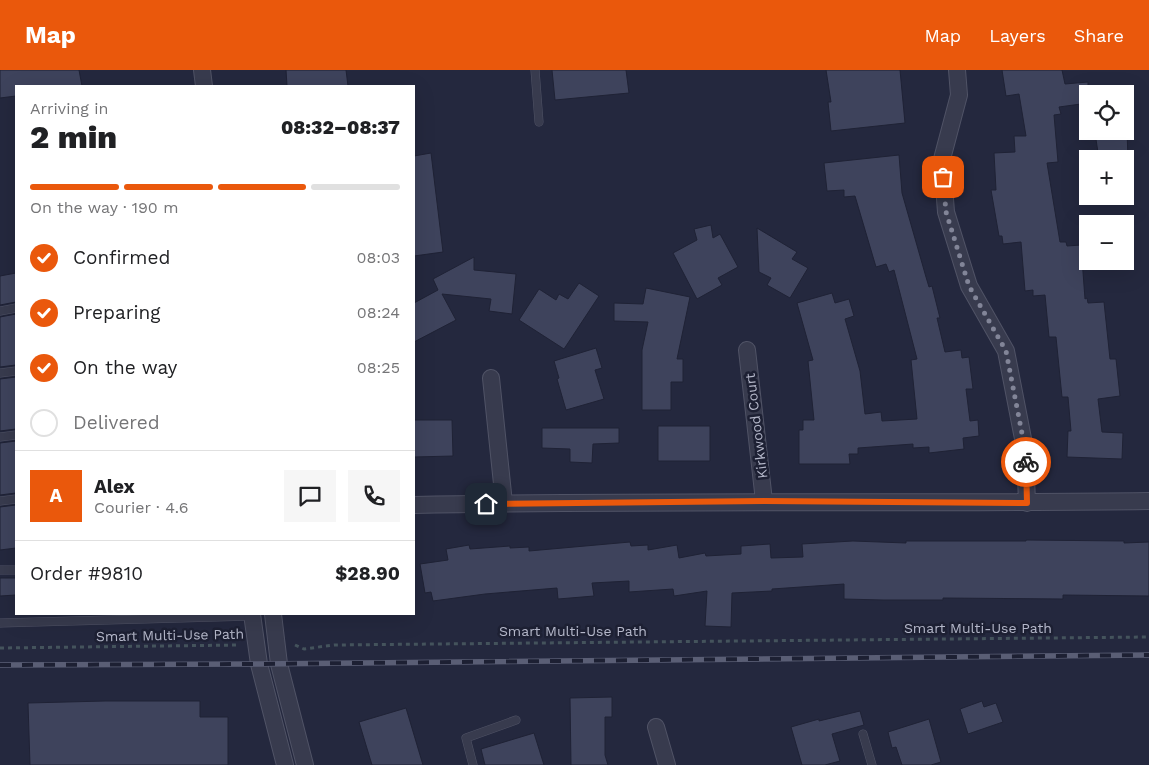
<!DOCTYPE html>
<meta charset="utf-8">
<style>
:root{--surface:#fff;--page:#f6f6f6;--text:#202124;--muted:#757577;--line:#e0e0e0;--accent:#ea580c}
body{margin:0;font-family:"Work Sans",sans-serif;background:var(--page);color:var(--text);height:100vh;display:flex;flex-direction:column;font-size:19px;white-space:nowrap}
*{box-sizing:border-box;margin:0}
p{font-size:16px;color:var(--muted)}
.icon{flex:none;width:28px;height:28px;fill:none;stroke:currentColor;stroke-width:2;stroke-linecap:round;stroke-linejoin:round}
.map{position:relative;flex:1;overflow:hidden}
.sheet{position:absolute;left:15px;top:15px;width:400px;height:530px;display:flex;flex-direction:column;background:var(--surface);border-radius:0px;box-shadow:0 5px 20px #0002}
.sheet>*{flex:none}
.controls{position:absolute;left:1079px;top:15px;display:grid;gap:10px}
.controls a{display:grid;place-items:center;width:55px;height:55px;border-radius:0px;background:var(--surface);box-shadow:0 5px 20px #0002;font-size:25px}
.pin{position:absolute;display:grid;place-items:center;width:42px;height:42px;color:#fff;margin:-21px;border-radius:10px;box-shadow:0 2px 8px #0006}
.courier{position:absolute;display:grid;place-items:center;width:50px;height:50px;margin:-25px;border:4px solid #ea580c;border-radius:50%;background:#fff;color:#222;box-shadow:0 1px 6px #0007}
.summary em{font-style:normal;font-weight:800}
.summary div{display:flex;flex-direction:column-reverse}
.summary{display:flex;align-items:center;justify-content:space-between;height:85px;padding:0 15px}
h1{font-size:32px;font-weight:800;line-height:38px}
.bar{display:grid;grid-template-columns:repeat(4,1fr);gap:8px 5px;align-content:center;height:60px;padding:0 15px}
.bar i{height:6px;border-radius:4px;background:var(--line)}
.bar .on{background:var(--accent)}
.bar p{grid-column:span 4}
.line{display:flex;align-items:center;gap:12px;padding:0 15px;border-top:1px solid var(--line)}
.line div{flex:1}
.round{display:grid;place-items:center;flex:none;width:52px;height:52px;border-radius:0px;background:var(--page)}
ol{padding:0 15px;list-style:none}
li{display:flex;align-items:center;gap:15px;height:55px}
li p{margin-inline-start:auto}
li .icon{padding:5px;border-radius:50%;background:var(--accent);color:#fff;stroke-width:4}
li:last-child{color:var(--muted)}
li i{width:28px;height:28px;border:2px solid var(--line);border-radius:50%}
header{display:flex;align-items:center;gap:30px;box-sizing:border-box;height:70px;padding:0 25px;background:var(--accent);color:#fff}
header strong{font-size:24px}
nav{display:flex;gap:28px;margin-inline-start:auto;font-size:18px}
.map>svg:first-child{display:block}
</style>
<header>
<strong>Map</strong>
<nav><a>Map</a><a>Layers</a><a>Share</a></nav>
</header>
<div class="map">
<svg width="1149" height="695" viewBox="0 0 1149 695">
<rect width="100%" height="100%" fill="#24283e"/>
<!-- building -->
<path fill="#3e435c" stroke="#1f2235" d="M0,0h79l3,16h-66v10l-16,2z
M286,0h60l2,16h-61z
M552,0h74l3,23 -74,7z
M826,0h74l5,53 -74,8 -3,-29h3z
M1002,0h60l3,14 23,-2v21l-29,4 2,7 -7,1 4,47 -11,1 13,79h6l1,4 14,-1 4,54 2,-1 1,5 16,-1 6,57h6l4,37 -22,3 4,33 21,1 -1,26 -55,-2 1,-26h3l-3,-34h-6l-6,-60h-7l-4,-42 -12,1v-6l-8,1 -4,-49 -18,2 -1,-8h-3l-8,-46h5l-2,-37 21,-1 -1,-16h12l-7,-42 -13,2z
M1106,61h21l1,28h-29l-4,-26z
M431,83l12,99 -29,4v-100z
M899,85l3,38 24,84 3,10 3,-1 8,32h-3l8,34 16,-2 1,8 7,-1 4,32h-7l4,32 8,-1 1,16 -16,2 1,11 -35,4v-6l-16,1v-4l-55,4v6h-9l1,10h-51v-34h4v-10h11l-6,-59 5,-1 -16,-57 35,-10 3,10 14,-4 5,17 -9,3 15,52 5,43 16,-2 1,9 35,-2 -6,-59 6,-1 -23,-89 -5,2 -3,-8 -10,3 -21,-71 -11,1v-7l-17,1 -3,-28z
M711,155l2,13 7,-4 18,33 -20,11 4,7 -25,14 -24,-46 24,-13 -3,-11z
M757,158l40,24 -5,7 16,9 -18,30 -23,-13 4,-7 -12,-6z
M474,187v13l42,4 -4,40 -23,-3 2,-12 -49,-5 14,26 -42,22v-39l24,-13 -5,-11z
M16,203v29l-16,3v-29z
M579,213l20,13 -35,53 -45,-29 20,-31 17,11 3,-6 9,5z
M646,218l44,9 -13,62h6v23h-12v28h-29v-60l6,-28 -34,-1v-18l29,1z
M16,244v51l-16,2v-50z
M596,278l6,20 -7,2 9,29 -38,11 -9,-31 2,-1 -5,-17z
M16,307v52l-16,2v-52z
M414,350h38l1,36 -39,1z
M658,356h52v35h-52z
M542,358h77v15l-26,1 -1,19 -22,-1v-13l-28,-1z
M16,371v52l-16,2v-52z
M16,435v43l-16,2v-43z
M1026,470l98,1v2l25,-1v54l-86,-1v4l-120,-1v2h-60l-39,-1v-15l-72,5v2l-40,2 -1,34 -26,-1 2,-35 -33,5 -1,-7 -44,3v-11l-37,2 2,13 -36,3 -1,-11 -72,6 -52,7 -2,-9 -6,1 -5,-29 28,-4 -2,-11 23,-4 1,4 40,-3v2l19,-1v4l101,-9 1,4 17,-1v5l29,-5 2,13 26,-5 1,3 35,-2v-8l29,-2 1,14 32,-1 -1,-13 51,-3 53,2v-2h120z
M0,508h16v17l-16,1z
M612,627v20h-7v38l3,10h-37l-1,-67z
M105,631h95v16h28v48h-198l-2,-62z
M982,631l2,6 12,-4 7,19 -35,12 -8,-25z
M406,638l17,57h-51l-13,-43z
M860,641l4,14 -32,9 8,27 -15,4h-23l-11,-38 28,-8v2z
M929,649l12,43 -10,3h-29l-6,-18 -4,1 -4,-16z
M534,663l10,32h-59l-4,-16z"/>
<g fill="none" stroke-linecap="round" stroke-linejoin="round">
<defs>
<path id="lane" d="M535,0l4,52
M0,241l16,-3
M0,303l16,-2
M0,367l16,-2
M0,431l16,-2
M0,500h16
M0,553l252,-7
M863,664l9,31
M473,695l-7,-27 50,-18"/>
<path id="street" d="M202,0l2,16
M957,0l2,25 -17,64 4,53 23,74 37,65 19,98 2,54
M747,280l17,151
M491,308l13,125
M414,435c245,-5 490,-1 735,-4
M252,544l7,50 26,101
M273,544l6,50 26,101
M656,657l11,38"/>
</defs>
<!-- lane casing -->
<use href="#lane" stroke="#505366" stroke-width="9"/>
<!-- street casing -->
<use href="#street" stroke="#505366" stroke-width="18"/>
<!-- path -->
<path stroke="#44535c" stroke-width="3" stroke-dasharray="4 4" stroke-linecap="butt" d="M295,575l9,4 30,-4 815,-8
M0,578l239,-3"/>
<!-- lane -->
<use href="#lane" stroke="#383b4e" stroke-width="8"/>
<!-- street -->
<use href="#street" stroke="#383b4e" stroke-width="16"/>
<defs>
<path id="rail" d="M0,595l259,-1 890,-9"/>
</defs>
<!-- rail casing -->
<use href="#rail" stroke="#5a5e75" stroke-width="5.5"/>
<!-- rail -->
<use href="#rail" stroke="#1d2033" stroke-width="4" stroke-dasharray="11" stroke-linecap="butt"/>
</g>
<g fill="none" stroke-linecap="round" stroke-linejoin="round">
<!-- done -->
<path stroke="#828598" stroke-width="5" stroke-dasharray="0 9" d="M943,107l3,35 23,74 37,65 19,98 1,13"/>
<!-- route -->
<path stroke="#ea580c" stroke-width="6" d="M486,434l278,-3 263,2 -1,-41"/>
</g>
<g text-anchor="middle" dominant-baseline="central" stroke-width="5" stroke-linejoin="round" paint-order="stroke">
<!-- street labels -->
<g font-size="14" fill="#b4b7c9" stroke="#1d2033">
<text transform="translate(756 356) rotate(-97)">Kirkwood Court</text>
<text x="978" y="558">Smart Multi-Use Path</text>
<text x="573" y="561">Smart Multi-Use Path</text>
<text transform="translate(170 565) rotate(-1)">Smart Multi-Use Path</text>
</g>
</g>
</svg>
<div class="controls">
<a><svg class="icon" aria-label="locate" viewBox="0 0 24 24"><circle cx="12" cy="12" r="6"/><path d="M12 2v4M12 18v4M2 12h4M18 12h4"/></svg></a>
<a>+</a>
<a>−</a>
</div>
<div class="pin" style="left:943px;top:107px;background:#ea580c"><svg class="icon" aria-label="bag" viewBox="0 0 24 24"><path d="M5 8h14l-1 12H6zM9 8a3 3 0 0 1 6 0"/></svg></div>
<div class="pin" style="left:486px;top:434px;background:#1f2937"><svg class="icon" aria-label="home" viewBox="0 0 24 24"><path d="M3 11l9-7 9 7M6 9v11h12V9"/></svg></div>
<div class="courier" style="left:1026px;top:392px"><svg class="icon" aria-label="bike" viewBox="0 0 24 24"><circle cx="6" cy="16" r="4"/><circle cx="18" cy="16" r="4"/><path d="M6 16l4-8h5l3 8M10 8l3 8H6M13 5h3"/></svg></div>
<section class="sheet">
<div class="summary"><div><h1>2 min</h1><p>Arriving in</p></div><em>08:32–08:37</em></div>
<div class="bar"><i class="on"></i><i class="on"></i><i class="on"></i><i></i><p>On the way · 190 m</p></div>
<ol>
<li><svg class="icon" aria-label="check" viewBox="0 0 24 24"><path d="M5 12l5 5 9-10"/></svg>Confirmed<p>08:03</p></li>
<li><svg class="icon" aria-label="check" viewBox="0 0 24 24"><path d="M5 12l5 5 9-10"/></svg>Preparing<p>08:24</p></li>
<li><svg class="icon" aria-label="check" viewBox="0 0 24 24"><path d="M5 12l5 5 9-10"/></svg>On the way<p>08:25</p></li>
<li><i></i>Delivered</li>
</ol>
<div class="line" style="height:90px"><b class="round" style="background:var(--accent);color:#fff">A</b><div><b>Alex</b><p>Courier · 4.6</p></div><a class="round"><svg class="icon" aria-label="chat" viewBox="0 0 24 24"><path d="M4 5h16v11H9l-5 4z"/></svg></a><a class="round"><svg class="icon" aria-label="phone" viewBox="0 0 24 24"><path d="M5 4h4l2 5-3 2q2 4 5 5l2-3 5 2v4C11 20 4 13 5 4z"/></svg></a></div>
<div class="line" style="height:65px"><div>Order #9810</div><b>$28.90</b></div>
</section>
</div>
